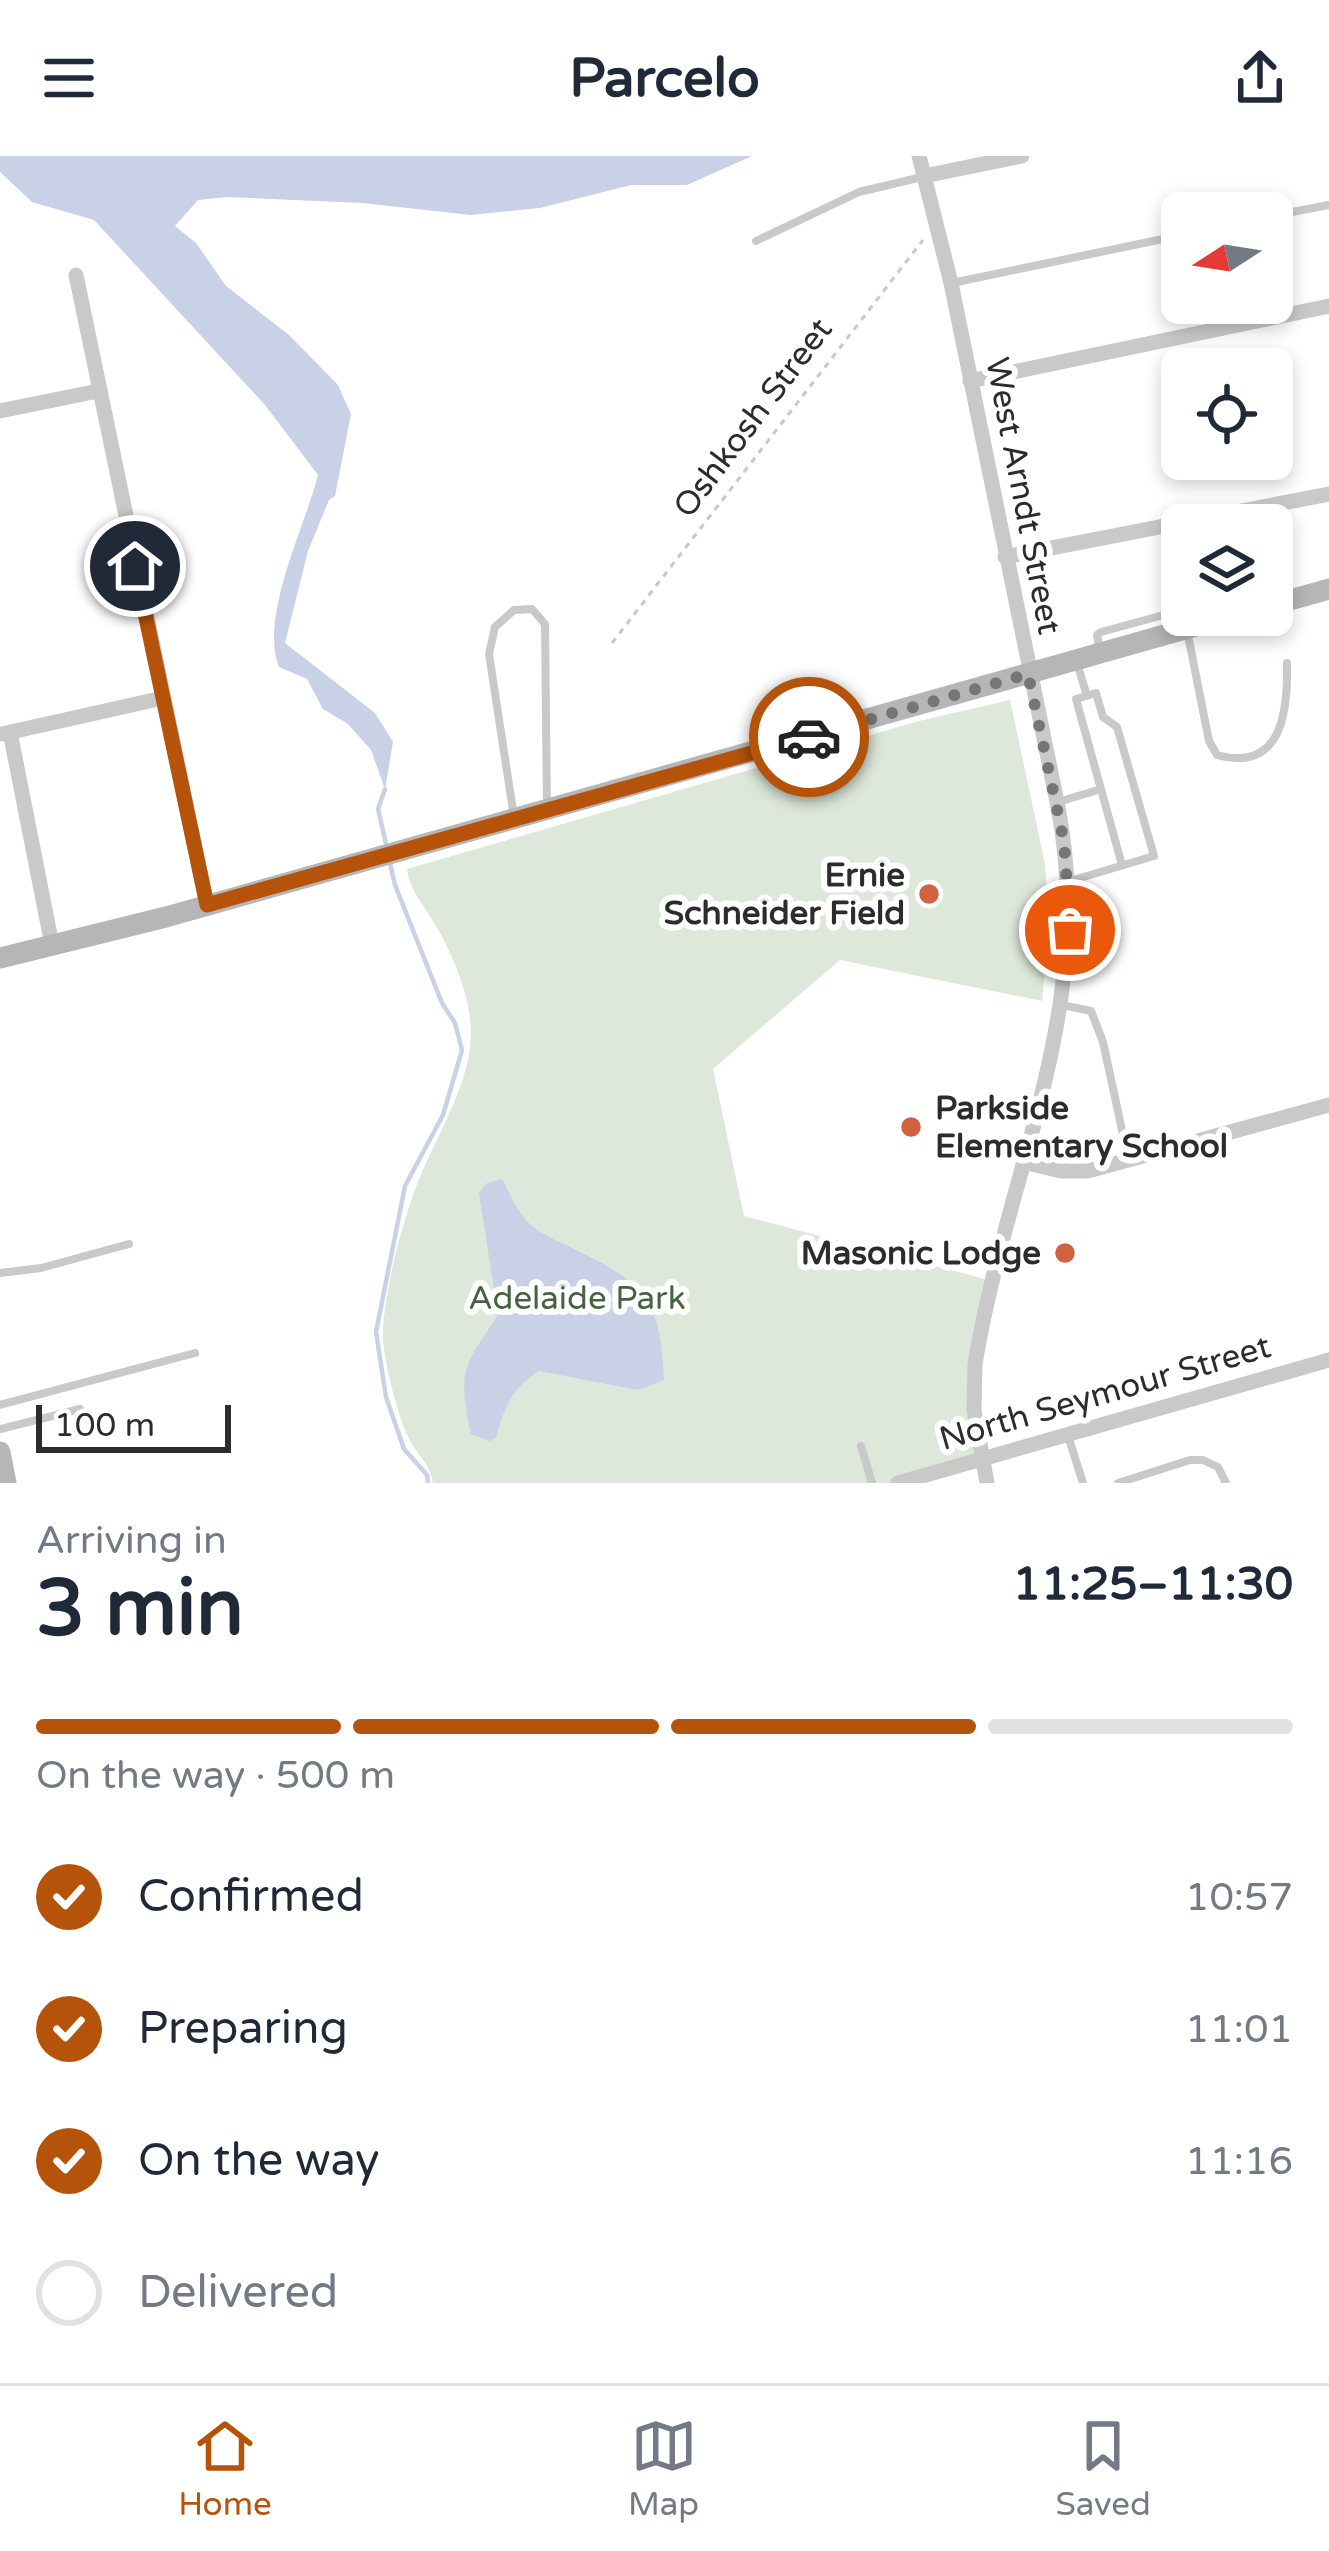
<!DOCTYPE html>
<meta charset="utf-8">
<style>
:root{--surface:#fff;--page:#f2f2f3;--text:#1f2937;--muted:#747a83;--line:#e0e1e3;--accent:#b45309}
body{margin:0;font-family:"Varela Round",sans-serif;background:var(--page);color:var(--text);height:100vh;display:flex;flex-direction:column;font-size:45px;white-space:nowrap}
*{box-sizing:border-box;margin:0}
p{font-size:39px;color:var(--muted)}
.icon{flex:none;width:66px;height:66px;fill:none;stroke:currentColor;stroke-width:2;stroke-linecap:round;stroke-linejoin:round}
.map{position:relative;height:1327px;overflow:hidden}
.sheet{display:flex;flex-direction:column;background:var(--surface);flex:1}
.sheet>*{flex:none}
.needle{width:78px;rotate:258deg}
.controls{position:absolute;left:1161px;top:36px;display:grid;gap:24px}
.controls a{display:grid;place-items:center;width:132px;height:132px;border-radius:18px;background:var(--surface);box-shadow:0 6px 18px #0003;font-size:60px}
.scale{position:absolute;left:36px;bottom:30px;width:195px;box-sizing:border-box;padding-left:12px;border:6px solid #2c2c2c;border-top:0;font-size:33px;line-height:42px;white-space:nowrap;color:#2c2c2c;-webkit-text-stroke:9px #fff;paint-order:stroke}
.pin{position:absolute;display:grid;place-items:center;width:102px;height:102px;color:#fff;margin:-51px;border:6px solid #fff;border-radius:50%;box-shadow:0 3px 12px #0007}
.courier{position:absolute;display:grid;place-items:center;width:120px;height:120px;margin:-60px;border:9px solid #b45309;border-radius:50%;background:#fff;color:#222;box-shadow:0 3px 15px #0007}
.summary em{font-style:normal;font-weight:700}
.summary div{display:flex;flex-direction:column-reverse}
.summary{display:flex;align-items:center;justify-content:space-between;height:204px;padding:0 36px}
h1{font-size:78px;font-weight:700;line-height:90px}
.bar{display:grid;grid-template-columns:repeat(4,1fr);gap:18px 12px;align-content:center;height:144px;padding:0 36px}
.bar i{height:15px;border-radius:9px;background:var(--line)}
.bar .selected{background:var(--accent)}
.bar p{grid-column:span 4}
ol{padding:0 36px;list-style:none}
li{display:flex;align-items:center;gap:36px;height:132px}
li p{margin-inline-start:auto}
li .icon{padding:12px;border-radius:50%;background:var(--accent);color:#fff;stroke-width:4}
li:last-child{color:var(--muted)}
li i{width:66px;height:66px;border:6px solid var(--line);border-radius:50%}
header{display:flex;justify-content:space-between;align-items:center;height:156px;padding:0 36px;background:var(--surface);font-size:54px;font-weight:700}
.tab-bar{display:flex;justify-content:space-around;align-items:center;height:168px;border-top:3px solid var(--line);background:var(--surface);font-size:33px;color:var(--muted)}
.tab-bar a{display:grid;justify-items:center;gap:6px}
.tab-bar .selected{color:var(--accent)}
.map>svg:first-child{display:block}
</style>
<header><svg class="icon" aria-label="menu" viewBox="0 0 24 24"><path d="M4 6h16M4 12h16M4 18h16"/></svg>Parcelo<svg class="icon" aria-label="share" viewBox="0 0 24 24"><path d="M12 15V3M7 8l5-5 5 5M5 13v7h14v-7"/></svg></header>
<div class="map">
<svg width="1329" height="1327" viewBox="0 0 1329 1327">
<rect width="100%" height="100%" fill="#fff"/>
<!-- green -->
<path fill="#dde8da" d="M1010,544l35,164 4,63 -7,74 -202,-41 -127,109 31,147 249,65 -13,51 2,127 -84,24h-465c-3,-18 -12,-24 -21,-39 -13,-21 -28,-81 -29,-106 -1,-41 21,-123 37,-161 19,-46 52,-97 51,-147 -1,-34 -18,-75 -35,-104 -11,-20 -26,-34 -29,-57l512,-148z"/>
<!-- water -->
<path fill="#c8d1e6" d="M0,0h752l-65,29h-56l-91,23 -69,7 -109,-12 -134,-6 -30,3 -23,26 21,17 30,43 63,49 49,50 13,29 -16,82 -6,4 -21,51 -23,92 90,70 18,29 -8,47 -14,-39 -23,-26 -25,-15 -16,-30 -28,-12c-20,-50 26,-140 39,-192l-53,-70 -171,-185 -62,-18 -32,-30z
M502,1023c7,13 13,29 23,40 12,14 31,21 47,29 73,35 89,50 92,132l-26,10 -99,-19c-26,15 -35,37 -43,66l-6,4 -19,-7c-14,-66 -7,-67 27,-119l-19,-122 8,-10z"/>
<g fill="none" stroke-linecap="round" stroke-linejoin="round">
<!-- stream -->
<path stroke="#c8d1e6" stroke-width="4.5" d="M385,633l-7,20 9,39
M389,703l6,26 47,118 13,20 7,27 -19,65 -38,71 -29,146 10,65 18,52 23,26 1,8"/>
<!-- path -->
<path stroke="#c9c9c9" stroke-width="3" stroke-dasharray="6 6" stroke-linecap="butt" d="M612,487l311,-403"/>
<!-- lane -->
<path stroke="#c9c9c9" stroke-width="8" d="M1272,60l57,-11
M756,85l103,-49 63,-15
M952,127l230,-48
M1168,369l14,80
M1184,459l25,126 8,14c66,18 71,-46 70,-92
M1100,496l-3,-17 4,-3 81,-22
M1077,507l10,33
M1058,646l43,-13
M514,661l-25,-163 6,-27 19,-17 18,-1 13,15 2,185
M1070,725l84,-25 -37,-129 -14,-10 -7,-24 -20,6 46,166
M1070,756l25,3
M1062,849l29,6 12,31 25,116
M0,1117l41,-5 88,-24
M0,1249l195,-52
M0,1273l80,-20
M1068,1280l15,47
M861,1290l11,37
M1118,1327l72,-23h13l15,7 8,16"/>
<!-- street -->
<path stroke="#c9c9c9" stroke-width="15" d="M919,0l32,127 107,524c39,202 -51,363 -83,557l-1,46 13,73
M924,20l98,-20
M76,119l131,630
M970,225l359,-75
M0,255l98,-20
M1005,401l324,-63
M10,576l42,213
M2,578l161,-36
M1023,1006l38,9h27l241,-66
M898,1327l431,-123"/>
<!-- secondary -->
<path stroke="#b6b6b6" stroke-width="21" d="M1272,449l57,-16
M0,802l166,-41 1069,-302
M0,1296l6,31"/>
</g>
<g fill="none" stroke-linecap="round" stroke-linejoin="round">
<!-- done -->
<path stroke="#767676" stroke-width="12" stroke-dasharray="0 21.6" d="M809,581l219,-63 36,168 6,88"/>
<!-- route -->
<path stroke="#b45309" stroke-width="15" d="M135,410l72,339 602,-168"/>
</g>
<!-- markers -->
<g fill="#d1613f" stroke="#fff" stroke-width="4.5">
<circle cx="929" cy="738" r="12"/>
<circle cx="911" cy="971" r="12"/>
<circle cx="1065" cy="1097" r="12"/>
</g>
<g text-anchor="middle" dominant-baseline="central" stroke-width="12" stroke-linejoin="round" paint-order="stroke">
<!-- street labels -->
<g font-size="33" fill="#2c2c2c" stroke="#fff">
<text transform="translate(753 262) rotate(-53)">Oshkosh Street</text>
<text transform="translate(1023 340) rotate(79)">West Arndt Street</text>
<text transform="translate(1105 1237) rotate(-16)">North Seymour Street</text>
</g>
<!-- poi labels -->
<g font-size="33" font-weight="bold" fill="#2c2c2c" stroke="#fff" text-anchor="end">
<text x="905" y="719">Ernie<tspan x="905" dy="38">Schneider Field</tspan></text>
<text x="935" y="952" text-anchor="start">Parkside<tspan x="935" dy="38">Elementary School</tspan></text>
<text x="1041" y="1097">Masonic Lodge</text>
</g>
<!-- park labels -->
<g font-size="33" fill="#44623e" stroke="#fff">
<text x="577" y="1142">Adelaide Park</text>
</g>
</g>
</svg>
<div class="controls">
<a><svg class="needle" viewBox="-14 -14 28 28"><path d="M0-13l5 13h-10z" fill="#e53935"/><path d="M0 13l5-13h-10z" fill="#747a83"/></svg></a>
<a><svg class="icon" aria-label="locate" viewBox="0 0 24 24"><circle cx="12" cy="12" r="6"/><path d="M12 2v4M12 18v4M2 12h4M18 12h4"/></svg></a>
<a><svg class="icon" aria-label="layers" viewBox="0 0 24 24"><path d="M12 4l9 5-9 5-9-5zM3 14l9 5 9-5"/></svg></a>
</div>
<div class="scale">100 m</div>
<div class="pin" style="left:1070px;top:774px;background:#ea580c"><svg class="icon" aria-label="bag" viewBox="0 0 24 24"><path d="M5 8h14l-1 12H6zM9 8a3 3 0 0 1 6 0"/></svg></div>
<div class="pin" style="left:135px;top:410px;background:#1f2937"><svg class="icon" aria-label="home" viewBox="0 0 24 24"><path d="M3 11l9-7 9 7M6 9v11h12V9"/></svg></div>
<div class="courier" style="left:809px;top:581px"><svg class="icon" aria-label="car" viewBox="0 0 24 24"><path d="M5 17H2v-5l4-1 3-4h7l3 4 3 1v5h-3M9 17h6M6 11h13"/><circle cx="7" cy="17" r="2"/><circle cx="17" cy="17" r="2"/></svg></div>
</div>
<section class="sheet">
<div class="summary"><div><h1>3 min</h1><p>Arriving in</p></div><em>11:25–11:30</em></div>
<div class="bar"><i class="selected"></i><i class="selected"></i><i class="selected"></i><i></i><p>On the way · 500 m</p></div>
<ol>
<li><svg class="icon" aria-label="check" viewBox="0 0 24 24"><path d="M5 12l5 5 9-10"/></svg>Confirmed<p>10:57</p></li>
<li><svg class="icon" aria-label="check" viewBox="0 0 24 24"><path d="M5 12l5 5 9-10"/></svg>Preparing<p>11:01</p></li>
<li><svg class="icon" aria-label="check" viewBox="0 0 24 24"><path d="M5 12l5 5 9-10"/></svg>On the way<p>11:16</p></li>
<li><i></i>Delivered</li>
</ol>
</section>
<nav class="tab-bar">
<a class="selected"><svg class="icon" aria-label="home" viewBox="0 0 24 24"><path d="M3 11l9-7 9 7M6 9v11h12V9"/></svg>Home</a>
<a><svg class="icon" aria-label="map" viewBox="0 0 24 24"><path d="M3 6l6-2 6 2 6-2v14l-6 2-6-2-6 2zM9 4v14M15 6v14"/></svg>Map</a>
<a><svg class="icon" aria-label="saved" viewBox="0 0 24 24"><path d="M7 4h10v16l-5-4-5 4z"/></svg>Saved</a>
</nav>
